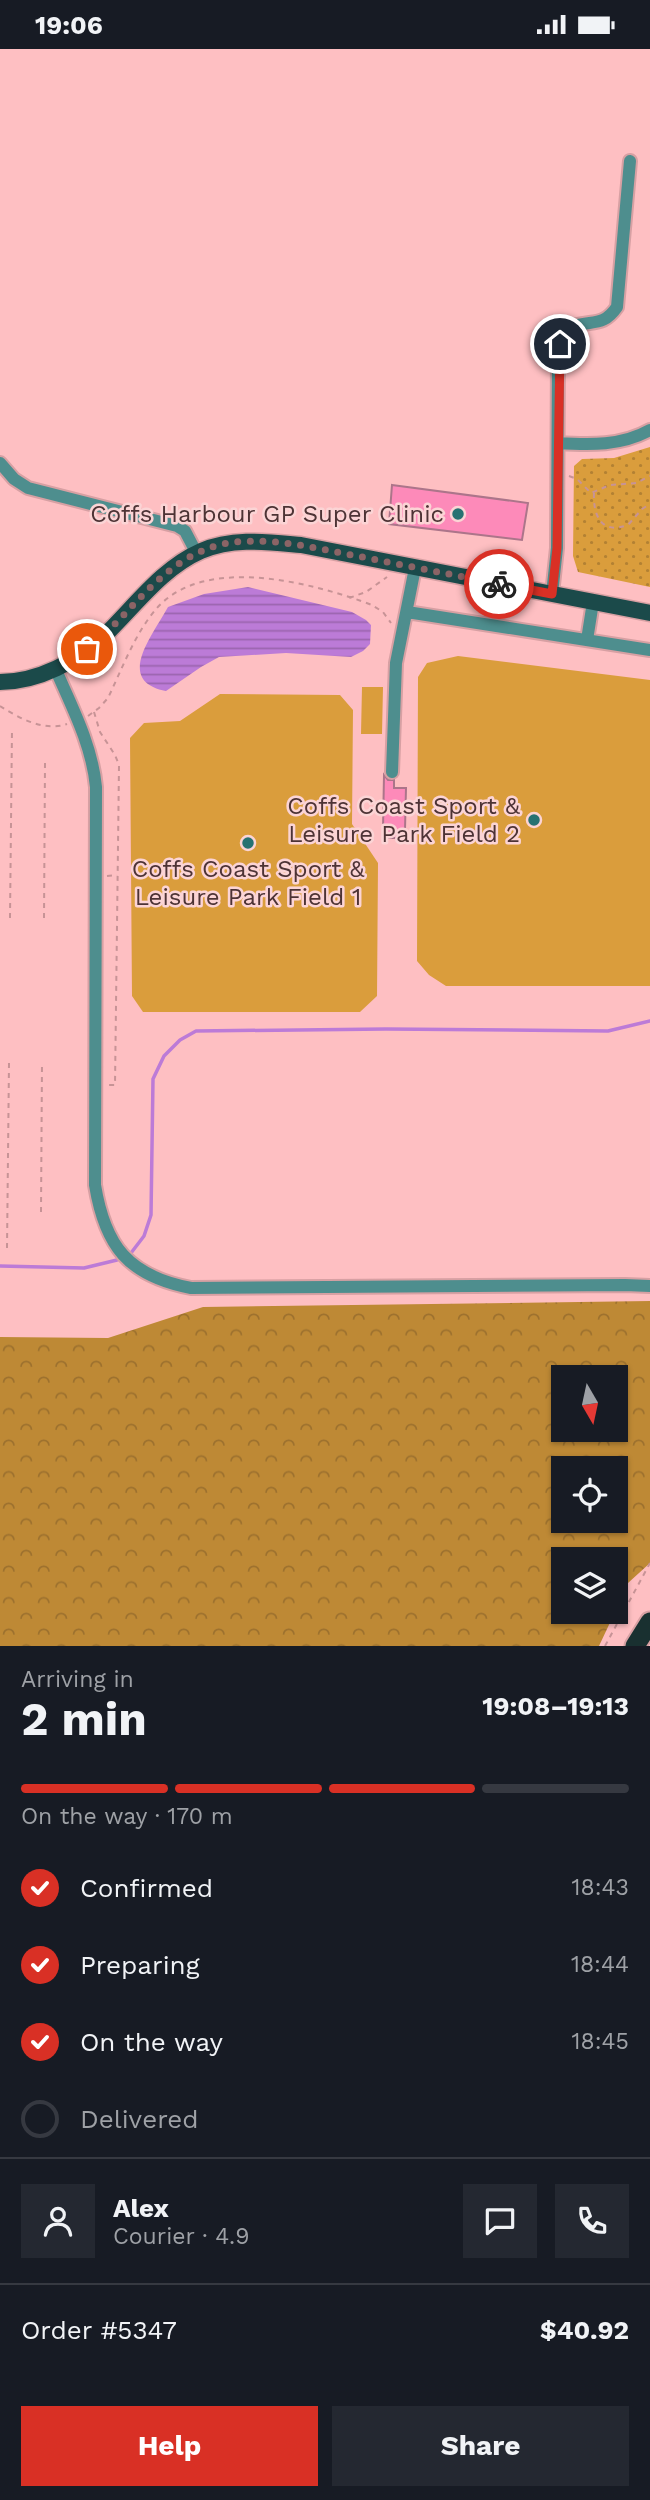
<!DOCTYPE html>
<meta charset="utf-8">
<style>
:root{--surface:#171b24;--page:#242831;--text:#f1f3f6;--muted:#9ea1a6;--line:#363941;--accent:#d93025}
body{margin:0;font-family:"Work Sans",sans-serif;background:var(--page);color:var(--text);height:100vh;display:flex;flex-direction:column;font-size:26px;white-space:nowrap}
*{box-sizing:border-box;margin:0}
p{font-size:23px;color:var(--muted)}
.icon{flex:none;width:38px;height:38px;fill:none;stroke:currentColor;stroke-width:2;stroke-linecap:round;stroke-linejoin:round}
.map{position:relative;height:1597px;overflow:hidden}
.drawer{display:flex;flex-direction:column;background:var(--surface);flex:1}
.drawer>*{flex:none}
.needle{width:46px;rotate:171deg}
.controls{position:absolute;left:551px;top:1316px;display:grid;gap:14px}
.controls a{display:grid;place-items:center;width:77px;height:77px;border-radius:0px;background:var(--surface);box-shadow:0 2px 5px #0004;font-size:35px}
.pin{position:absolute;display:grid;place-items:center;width:60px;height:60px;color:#fff;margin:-30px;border:4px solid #fff;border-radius:50%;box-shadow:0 2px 7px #0007}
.courier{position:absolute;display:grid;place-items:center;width:70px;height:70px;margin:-35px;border:5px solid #d93025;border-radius:50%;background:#fff;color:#222;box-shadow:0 2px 9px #0007}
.headline em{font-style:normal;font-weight:700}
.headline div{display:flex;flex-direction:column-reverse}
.headline{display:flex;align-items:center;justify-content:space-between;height:119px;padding:0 21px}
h1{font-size:46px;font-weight:700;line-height:52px}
.bar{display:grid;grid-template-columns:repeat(4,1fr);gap:10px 7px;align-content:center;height:84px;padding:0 21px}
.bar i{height:9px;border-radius:5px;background:var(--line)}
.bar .active{background:var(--accent)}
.bar p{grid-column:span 4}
.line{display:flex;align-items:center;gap:18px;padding:0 21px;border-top:2px solid var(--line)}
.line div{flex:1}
.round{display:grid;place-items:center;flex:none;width:74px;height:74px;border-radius:0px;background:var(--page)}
ol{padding:0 21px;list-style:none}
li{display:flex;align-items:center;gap:21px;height:77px}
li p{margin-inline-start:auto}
li .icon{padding:7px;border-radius:50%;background:var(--accent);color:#fff;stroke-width:4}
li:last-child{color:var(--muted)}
li i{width:38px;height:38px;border:4px solid var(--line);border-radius:50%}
.action{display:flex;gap:14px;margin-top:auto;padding:14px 21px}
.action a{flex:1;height:80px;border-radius:0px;background:var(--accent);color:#fff;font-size:28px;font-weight:700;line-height:80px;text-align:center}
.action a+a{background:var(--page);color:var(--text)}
.status{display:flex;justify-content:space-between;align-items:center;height:49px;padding:0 35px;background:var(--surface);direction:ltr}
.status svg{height:19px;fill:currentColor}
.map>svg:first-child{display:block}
</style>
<div class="status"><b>19:06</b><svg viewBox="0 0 49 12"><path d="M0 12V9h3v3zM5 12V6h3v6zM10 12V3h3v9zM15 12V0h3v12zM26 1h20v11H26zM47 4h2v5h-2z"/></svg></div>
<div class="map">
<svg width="650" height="1597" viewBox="0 0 650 1597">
<defs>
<pattern id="forest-crowns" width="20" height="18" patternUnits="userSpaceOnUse" patternTransform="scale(1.75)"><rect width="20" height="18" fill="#be8935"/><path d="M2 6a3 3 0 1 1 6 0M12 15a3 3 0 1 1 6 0" fill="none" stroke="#9d712e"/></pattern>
<pattern id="park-dots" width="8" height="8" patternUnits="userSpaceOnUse" patternTransform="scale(1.75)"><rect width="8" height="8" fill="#da9d3c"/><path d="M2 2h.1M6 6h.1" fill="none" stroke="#b38133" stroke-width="1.8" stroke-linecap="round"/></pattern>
<pattern id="water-rules" width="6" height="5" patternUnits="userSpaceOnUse" patternTransform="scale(1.75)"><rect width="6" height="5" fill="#bc7bd7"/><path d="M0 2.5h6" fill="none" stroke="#9b65af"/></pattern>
</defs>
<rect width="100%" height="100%" fill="#febfc2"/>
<!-- green -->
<path fill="#da9d3c" d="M458,607l192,24v306h-204l-17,-11 -12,-14 1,-284 9,-14z
M362,638h21l-1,47h-21z
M220,645l120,1 13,15 -1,114 26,39 -1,133 -17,16h-217l-11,-16 -2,-258 14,-15 36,-2z"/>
<!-- forest -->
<path fill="url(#forest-crowns)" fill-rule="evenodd" d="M650,1252v262l-22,20 -12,26v-50h-52v53h51l-16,34h-599v-309l108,1 95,-31zM616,1328v53h-52v-53zM616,1419v53h-52v-53z"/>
<!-- park -->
<path fill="url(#park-dots)" d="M650,398v140l-72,-15 -5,-16 1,-90 8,-7 32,-1z"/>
<!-- water -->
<path fill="url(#water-rules)" d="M248,538l104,25 14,8 5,5 -1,19 -7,7 -12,6 -65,-4 -67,4 -18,10 -35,24c-52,-10 -13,-56 2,-84l36,-13z"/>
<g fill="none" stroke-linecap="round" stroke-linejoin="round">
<!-- stream -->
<path stroke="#bc7bd7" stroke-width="3.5" d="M131,1204l13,-17 7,-21 2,-136 11,-23 16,-16 16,-9 190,-2 222,2 42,-10
M0,1217l84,2 33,-8"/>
</g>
<!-- building -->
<path fill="#fd8ab9" stroke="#ac758a" stroke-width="2" d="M392,436l136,18 -6,37 -133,-16z
M384,726l4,5h6v8h12l-1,42h-4v8h-15v-9h-3z"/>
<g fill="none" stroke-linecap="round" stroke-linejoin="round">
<defs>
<path id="minor" d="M558,394c32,2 64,3 92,-13
M0,414l14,16 14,9 149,38 8,5 12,23
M552,545l5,-46 1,-198 5,-13 11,-11c19,-6 29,1 43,-19l13,-146
M407,563l243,38
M587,591l6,-38
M55,619c17,39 37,77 41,119l-1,398c10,61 33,91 96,103l434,-3 25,1
M392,723l4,-109 19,-95"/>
<path id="major" d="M0,633c38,0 78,-21 105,-47 30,-29 57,-67 96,-84 32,-14 67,-9 100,-6l349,68"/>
<path id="highway" d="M635,1597l15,-24"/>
</defs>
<!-- minor casing -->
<use href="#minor" stroke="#d7a0a3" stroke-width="16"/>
<!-- major casing -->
<use href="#major" stroke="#d7a0a3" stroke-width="19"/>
<!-- highway casing -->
<use href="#highway" stroke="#d7a0a3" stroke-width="23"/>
<!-- path -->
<path stroke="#c79396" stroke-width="2" stroke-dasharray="5 5" stroke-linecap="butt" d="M569,427l8,3 14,14 19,-8 26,-2 14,-7
M594,444c-1,22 7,42 34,32l14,-16 8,-5
M349,549l17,-6 21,-15
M0,657c19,12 44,26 67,18
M94,663l6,20 15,23 4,10 -4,320h-7
M88,667l11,-8 9,-10c14,-29 27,-65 49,-90 48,-54 157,-25 215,-3l11,7 8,11
M107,827l10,-1
M10,869l2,-189
M44,869l1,-155
M41,1163l1,-149
M7,1199l2,-185
M605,1597l45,-83"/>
<!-- minor -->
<use href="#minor" stroke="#4e8e8e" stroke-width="12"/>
<!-- major -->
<use href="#major" stroke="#1b4a4a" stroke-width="16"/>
<!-- highway -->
<use href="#highway" stroke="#193030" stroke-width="19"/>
</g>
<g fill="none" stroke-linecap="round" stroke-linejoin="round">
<!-- done -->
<path stroke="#8b6466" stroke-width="7" stroke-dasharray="0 12.6" d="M87,600c33,-25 56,-60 90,-84 17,-12 38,-21 59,-23 39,-4 78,6 116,13 49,10 98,19 147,29"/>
<!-- route -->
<path stroke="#d93025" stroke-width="9" d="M499,535l53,10 5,-46 3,-204"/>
</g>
<!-- markers -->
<g fill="#277272" stroke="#fbd4d5" stroke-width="2.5">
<circle cx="458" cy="465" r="7"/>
<circle cx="534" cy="771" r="7"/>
<circle cx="248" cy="794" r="7"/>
</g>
<g text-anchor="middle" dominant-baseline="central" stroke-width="5" stroke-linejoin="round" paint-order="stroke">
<!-- poi labels -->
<g font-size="24" fill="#4d3335" stroke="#fbd4d5" text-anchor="end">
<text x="444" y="465">Coffs Harbour GP Super Clinic</text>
<text x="520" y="757">Coffs Coast Sport &amp;<tspan x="520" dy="28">Leisure Park Field 2</tspan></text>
<text x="248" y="820" text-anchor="middle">Coffs Coast Sport &amp;<tspan x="248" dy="28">Leisure Park Field 1</tspan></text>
</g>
</g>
</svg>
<div class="controls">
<a><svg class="needle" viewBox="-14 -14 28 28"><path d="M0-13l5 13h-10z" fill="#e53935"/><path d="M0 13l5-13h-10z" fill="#9ea1a6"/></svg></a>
<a><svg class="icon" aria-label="locate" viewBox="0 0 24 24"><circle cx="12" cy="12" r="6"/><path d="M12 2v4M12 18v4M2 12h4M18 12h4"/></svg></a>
<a><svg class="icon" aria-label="layers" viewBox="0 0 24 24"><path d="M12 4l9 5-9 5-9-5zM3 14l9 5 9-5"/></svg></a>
</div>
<div class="pin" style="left:87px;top:600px;background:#ea580c"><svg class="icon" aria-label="bag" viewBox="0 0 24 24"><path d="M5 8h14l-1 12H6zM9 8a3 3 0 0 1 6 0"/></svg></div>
<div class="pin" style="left:560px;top:295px;background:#1f2937"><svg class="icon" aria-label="home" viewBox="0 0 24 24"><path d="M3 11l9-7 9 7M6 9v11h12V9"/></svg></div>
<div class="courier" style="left:499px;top:535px"><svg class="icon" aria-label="bike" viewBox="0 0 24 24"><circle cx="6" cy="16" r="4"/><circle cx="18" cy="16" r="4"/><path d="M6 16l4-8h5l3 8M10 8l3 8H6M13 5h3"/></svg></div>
</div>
<section class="drawer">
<div class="headline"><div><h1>2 min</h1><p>Arriving in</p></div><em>19:08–19:13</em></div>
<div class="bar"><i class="active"></i><i class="active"></i><i class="active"></i><i></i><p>On the way · 170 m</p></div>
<ol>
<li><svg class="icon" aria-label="check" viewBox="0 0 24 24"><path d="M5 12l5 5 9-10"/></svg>Confirmed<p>18:43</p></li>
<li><svg class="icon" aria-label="check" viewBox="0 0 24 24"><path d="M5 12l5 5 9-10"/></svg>Preparing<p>18:44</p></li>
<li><svg class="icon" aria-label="check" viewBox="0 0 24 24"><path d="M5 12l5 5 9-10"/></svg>On the way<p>18:45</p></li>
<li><i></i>Delivered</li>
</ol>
<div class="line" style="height:126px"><a class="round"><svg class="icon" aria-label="person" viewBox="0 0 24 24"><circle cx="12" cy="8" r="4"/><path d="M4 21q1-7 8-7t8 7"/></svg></a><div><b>Alex</b><p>Courier · 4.9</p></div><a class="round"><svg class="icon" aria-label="chat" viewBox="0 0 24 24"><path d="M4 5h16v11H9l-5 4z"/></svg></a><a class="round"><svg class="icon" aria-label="phone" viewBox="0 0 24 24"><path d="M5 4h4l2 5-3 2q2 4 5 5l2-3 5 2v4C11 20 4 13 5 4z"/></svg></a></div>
<div class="line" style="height:91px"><div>Order #5347</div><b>$40.92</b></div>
<div class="action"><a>Help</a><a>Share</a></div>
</section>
